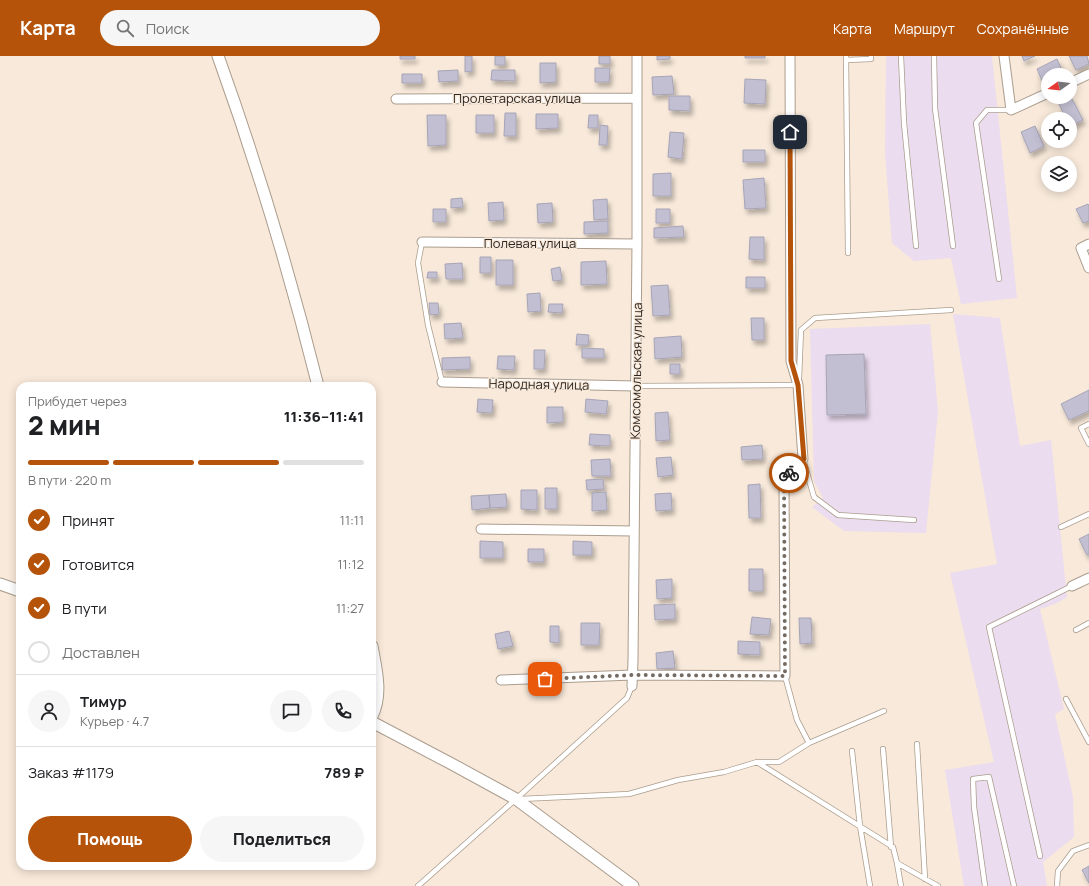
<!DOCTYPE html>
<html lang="ru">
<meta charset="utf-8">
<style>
:root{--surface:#fff;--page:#f6f6f6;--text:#202124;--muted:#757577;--line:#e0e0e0;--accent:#b45309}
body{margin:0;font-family:Manrope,sans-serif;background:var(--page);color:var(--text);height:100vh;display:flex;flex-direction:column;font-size:15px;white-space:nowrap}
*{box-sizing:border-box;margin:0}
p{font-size:13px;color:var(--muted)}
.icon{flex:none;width:22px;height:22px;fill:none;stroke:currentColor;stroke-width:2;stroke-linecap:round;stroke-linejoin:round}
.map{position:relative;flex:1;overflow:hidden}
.drawer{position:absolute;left:16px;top:326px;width:360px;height:488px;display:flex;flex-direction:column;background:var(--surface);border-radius:12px;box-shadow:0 2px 10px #0003}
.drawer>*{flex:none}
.needle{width:26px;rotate:256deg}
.controls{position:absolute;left:1041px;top:12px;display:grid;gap:8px}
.controls a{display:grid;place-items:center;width:36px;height:36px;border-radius:50%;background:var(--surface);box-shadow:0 2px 10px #0003;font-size:20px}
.pin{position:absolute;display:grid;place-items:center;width:34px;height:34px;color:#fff;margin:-17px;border-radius:8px;box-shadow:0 2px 6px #0006}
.courier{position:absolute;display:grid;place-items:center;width:40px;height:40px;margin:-20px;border:3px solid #b45309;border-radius:50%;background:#fff;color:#222;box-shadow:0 1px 5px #0007}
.head em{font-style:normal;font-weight:800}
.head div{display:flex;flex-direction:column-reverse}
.head{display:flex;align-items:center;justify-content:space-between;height:68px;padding:0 12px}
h1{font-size:26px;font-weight:800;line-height:30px}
.bar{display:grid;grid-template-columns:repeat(4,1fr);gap:6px 4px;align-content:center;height:48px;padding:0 12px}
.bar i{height:5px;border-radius:3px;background:var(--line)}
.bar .selected{background:var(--accent)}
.bar p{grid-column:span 4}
.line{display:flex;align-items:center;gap:10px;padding:0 12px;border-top:1px solid var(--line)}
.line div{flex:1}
.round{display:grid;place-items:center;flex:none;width:42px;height:42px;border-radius:21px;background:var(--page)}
ol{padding:0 12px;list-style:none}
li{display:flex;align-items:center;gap:12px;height:44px}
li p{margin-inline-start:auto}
li .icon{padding:4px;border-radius:50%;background:var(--accent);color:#fff;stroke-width:4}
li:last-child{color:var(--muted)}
li i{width:22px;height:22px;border:2px solid var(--line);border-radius:50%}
.button{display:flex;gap:8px;margin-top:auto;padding:8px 12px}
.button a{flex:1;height:46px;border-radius:24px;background:var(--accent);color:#fff;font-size:16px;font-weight:800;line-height:46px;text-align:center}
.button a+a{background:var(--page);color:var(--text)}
header{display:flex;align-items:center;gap:24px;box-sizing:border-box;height:56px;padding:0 20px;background:var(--accent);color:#fff}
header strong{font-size:19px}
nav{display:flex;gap:22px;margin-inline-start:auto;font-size:14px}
.search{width:280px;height:36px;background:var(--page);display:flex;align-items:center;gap:10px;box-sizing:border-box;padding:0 14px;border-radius:22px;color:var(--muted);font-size:15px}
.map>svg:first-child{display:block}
</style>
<header>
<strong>Карта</strong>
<div class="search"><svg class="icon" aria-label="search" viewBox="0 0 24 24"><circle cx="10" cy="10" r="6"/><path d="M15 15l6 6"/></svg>Поиск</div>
<nav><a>Карта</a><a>Маршрут</a><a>Сохранённые</a></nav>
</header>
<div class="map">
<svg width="1089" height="830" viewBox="0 0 1089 830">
<defs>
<filter id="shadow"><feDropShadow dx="2.5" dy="4.5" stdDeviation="2" flood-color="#0004"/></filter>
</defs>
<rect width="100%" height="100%" fill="#f8e9da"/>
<!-- industrial -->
<path fill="#ebdcef" d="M886,0h106l25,242 -56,6 -10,-46 -37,3 -22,-18 -7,-89z
M953,258l47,4 20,128 31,-6 16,157 -12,7 -15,5 24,100 -9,5 18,83 1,40 -31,25 4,24h-83l-19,-116 49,-8 -44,-189 47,-9z
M930,268l8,87 -12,122 -82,-2 -32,-24 11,-9 -9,-17 -4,-152z"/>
<!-- building -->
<path fill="#c2bfd2" stroke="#a6a4b6" filter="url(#shadow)" d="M400,0h15v3h-15z
M465,0h7v15l-7,1z
M495,0h10v9h-10z
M599,0h11v8h-11z
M657,0h13v3l-13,1z
M745,0h20v2h-20z
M1022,0h13l-11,5z
M1069,0h18l2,8 -13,6z
M1057,3l4,9 -7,3 2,4h-8v8l-4,2 -7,-16z
M540,7h16v19l-16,1z
M595,12h15l-1,14h-14z
M458,14v11l-19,1 -1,-11z
M492,14h23v11l-24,-1z
M402,18h20v9h-20z
M672,20l2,18 -21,1 -1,-18z
M745,23l21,1 -1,24 -21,-1z
M669,40h21v15l-21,-1z
M1071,41l12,23 -13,6v-7h-4l-7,-15z
M505,57h11v23h-12z
M536,58h22v14l-22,1z
M427,59h19v30l-18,1z
M476,59h18v18h-18z
M589,59h9v13h-10z
M600,69l8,1 -1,19h-8z
M1035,70l9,20 -14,7 -9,-21z
M670,76l14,1 -2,26 -14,-2z
M743,94h22v12h-22z
M671,117v23h-18v-22z
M764,122l2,30 -21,1 -2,-29z
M462,142l1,9 -12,1v-9z
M607,143l1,20 -14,1 -1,-20z
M503,146l1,18 -15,1 -1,-18z
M552,147l1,19 -15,1 -1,-19z
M1088,148l1,2v15l-6,2 -7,-14z
M433,153h13v13h-13z
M656,153h14v14h-14z
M608,165v12l-24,1v-12z
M683,170l1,11 -30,1v-10z
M750,181h14v23l-15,-1z
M480,201h11v16h-11z
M496,204h17v25h-17z
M606,205l1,23 -26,1v-23z
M462,207l1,16h-17l-1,-15z
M560,211l2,13 -9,1 -2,-12z
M428,216h9v6h-10z
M746,221h19v11h-19z
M668,229l2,30 -17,1 -2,-30z
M540,237l1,18 -13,1 -1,-18z
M429,247h9l1,11 -9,1z
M549,248h14l-1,9 -14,-1z
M751,262h13v22h-12z
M461,267l2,15 -18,1 -1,-15z
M577,278l12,1 -1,10h-12z
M681,280l1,21 -27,2 -1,-21z
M582,292l22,1v9h-22z
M534,294h11l-1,19h-10z
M864,298l2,60 -39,1 -1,-60z
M498,300h17l-1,14 -17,-1z
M470,301v12l-28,1v-12z
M670,308h10v10h-10z
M1089,334v21l-20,9 -8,-16z
M478,343l15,1 -1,13 -15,-1z
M586,343l22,2 -2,13 -21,-2z
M547,351h16v15l-16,1z
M668,356l2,28 -14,1 -1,-28z
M590,378l20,1v11l-21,-1z
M762,389l1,14 -21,1 -1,-13z
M671,401l2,18 -15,2 -2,-19z
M610,403l1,17h-19l-1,-16z
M603,423l1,10 -17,1 -1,-10z
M760,428l1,34h-12l-1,-33z
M545,432h12v21h-12z
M521,434h16v20l-16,-1z
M606,436l1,18 -15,1v-18z
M671,437l1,17 -16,1 -1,-17z
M506,438l1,13 -17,1 -1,-13z
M489,439l1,13 -18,2 -1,-14z
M1089,478v21h-2l-8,-16z
M480,485l23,1v16h-23z
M573,485l19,1v13h-19z
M528,493h16v13h-16z
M749,513h14v22h-14z
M672,523v19l-15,1 -1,-19z
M675,548v15l-20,1 -1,-15z
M752,561l19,2 -2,16 -19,-1z
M799,562h12l1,25 -12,1z
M581,567h19l-1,22h-18z
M550,570h9v17l-9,-1z
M509,575l4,15 -15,3 -3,-15z
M738,585l22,1v13l-22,-1z
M673,595l2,17 -18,1 -1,-16z
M1089,810v17l-7,-13z"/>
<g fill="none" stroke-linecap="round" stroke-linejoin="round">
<defs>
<path id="service" d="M846,0l2,197
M901,0l3,67 12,123
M934,0l1,52 18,138
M846,4l25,-1v-3
M422,186l-4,21 10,62 14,57
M999,223l-23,-156 11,-13h24
M799,322l2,-48 14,-12 136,-8
M636,330l162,-1
M1089,368l-8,4 8,16
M803,403l11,38 24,18 76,5
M1061,471l28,-13
M1076,574l13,-7
M1066,643l23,43
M809,687l75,-32
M917,688l8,135
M883,693l8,98
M852,695l8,75 10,60
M757,706l136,85 4,16 41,23
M520,743l109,-5 49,-14 46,-8 33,-10h22l30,-19 -12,-23 -12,-44
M1040,800l-51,-229 83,-41
M897,807l4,23
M418,830l98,-87 111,-101 5,-12
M985,830l-11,-79 -1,-28 16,-2 25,109
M1057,830l1,-15 15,-20 16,-6"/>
<path id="minor" d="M1004,0l7,54 37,-17
M1070,27l19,-9
M396,43l241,-1
M422,186l215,2
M1089,188l-8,4 8,20
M442,326l193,4
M481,473l153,2
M1072,530l17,-8
M501,624l132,-5 152,1 -1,-198 19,-19 -5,-74 -7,-24 -1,-305
M632,630l1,-26 4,-416v-188"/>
<path id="tertiary" d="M218,0c39,108 72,218 100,330
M0,528l20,7
M372,590c4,23 11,48 0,70
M372,666l78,41 66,36 117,87"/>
</defs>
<!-- service casing -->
<use href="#service" stroke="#ab9d8e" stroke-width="6"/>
<!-- minor casing -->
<use href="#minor" stroke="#ab9d8e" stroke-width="11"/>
<!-- tertiary casing -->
<use href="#tertiary" stroke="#ab9d8e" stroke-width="13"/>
<!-- service -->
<use href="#service" stroke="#fff" stroke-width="4.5"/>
<!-- minor -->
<use href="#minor" stroke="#fff" stroke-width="9"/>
<!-- tertiary -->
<use href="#tertiary" stroke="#fff" stroke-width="11"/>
</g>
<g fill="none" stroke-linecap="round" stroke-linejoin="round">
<!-- done -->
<path stroke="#746b62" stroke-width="4" stroke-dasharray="0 7.2" d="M545,623l88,-4 152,1 -1,-198 5,-5"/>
<!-- route -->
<path stroke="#b45309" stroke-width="5" d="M789,417l15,-14 -6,-74 -7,-24 -1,-229"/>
</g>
<g text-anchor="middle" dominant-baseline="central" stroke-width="3" stroke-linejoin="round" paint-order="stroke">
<!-- street labels -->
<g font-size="13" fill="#2d2722" stroke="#f8e9da">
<text x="517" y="42">Пролетарская улица</text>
<text x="530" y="187">Полевая улица</text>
<text transform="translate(636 315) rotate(-89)">Комсомольская улица</text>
<text transform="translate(539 328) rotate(1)">Народная улица</text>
</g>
</g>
</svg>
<div class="controls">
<a><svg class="needle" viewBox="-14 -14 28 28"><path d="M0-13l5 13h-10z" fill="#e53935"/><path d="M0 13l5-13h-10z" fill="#757577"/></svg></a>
<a><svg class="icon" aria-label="locate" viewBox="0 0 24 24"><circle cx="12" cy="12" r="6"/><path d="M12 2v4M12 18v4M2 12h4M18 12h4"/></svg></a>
<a><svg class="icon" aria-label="layers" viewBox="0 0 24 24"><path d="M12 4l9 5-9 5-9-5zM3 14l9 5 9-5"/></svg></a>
</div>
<div class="pin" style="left:545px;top:623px;background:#ea580c"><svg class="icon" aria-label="bag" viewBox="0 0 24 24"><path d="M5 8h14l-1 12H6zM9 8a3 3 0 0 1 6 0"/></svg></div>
<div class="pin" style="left:790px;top:76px;background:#1f2937"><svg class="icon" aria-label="home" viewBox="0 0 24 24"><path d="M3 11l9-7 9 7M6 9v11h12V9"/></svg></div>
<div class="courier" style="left:789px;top:417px"><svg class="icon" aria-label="bike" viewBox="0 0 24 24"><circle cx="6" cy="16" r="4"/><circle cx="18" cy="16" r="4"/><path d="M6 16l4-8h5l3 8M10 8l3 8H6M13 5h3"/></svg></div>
<section class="drawer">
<div class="head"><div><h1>2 мин</h1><p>Прибудет через</p></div><em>11:36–11:41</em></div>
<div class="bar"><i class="selected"></i><i class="selected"></i><i class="selected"></i><i></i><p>В пути · 220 m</p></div>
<ol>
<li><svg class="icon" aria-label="check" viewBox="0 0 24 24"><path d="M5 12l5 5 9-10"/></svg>Принят<p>11:11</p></li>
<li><svg class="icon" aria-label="check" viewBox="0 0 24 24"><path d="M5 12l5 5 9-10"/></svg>Готовится<p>11:12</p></li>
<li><svg class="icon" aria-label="check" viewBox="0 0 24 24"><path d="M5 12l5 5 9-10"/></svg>В пути<p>11:27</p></li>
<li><i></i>Доставлен</li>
</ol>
<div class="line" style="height:72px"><a class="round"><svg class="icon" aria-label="person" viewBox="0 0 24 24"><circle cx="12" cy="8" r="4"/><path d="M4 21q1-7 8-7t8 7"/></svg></a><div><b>Тимур</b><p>Курьер · 4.7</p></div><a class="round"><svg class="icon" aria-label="chat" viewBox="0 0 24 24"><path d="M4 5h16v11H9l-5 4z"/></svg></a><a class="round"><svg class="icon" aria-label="phone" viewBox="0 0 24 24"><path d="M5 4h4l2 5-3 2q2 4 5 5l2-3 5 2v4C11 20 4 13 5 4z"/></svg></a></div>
<div class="line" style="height:52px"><div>Заказ #1179</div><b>789 ₽</b></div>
<div class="button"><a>Помощь</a><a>Поделиться</a></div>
</section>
</div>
